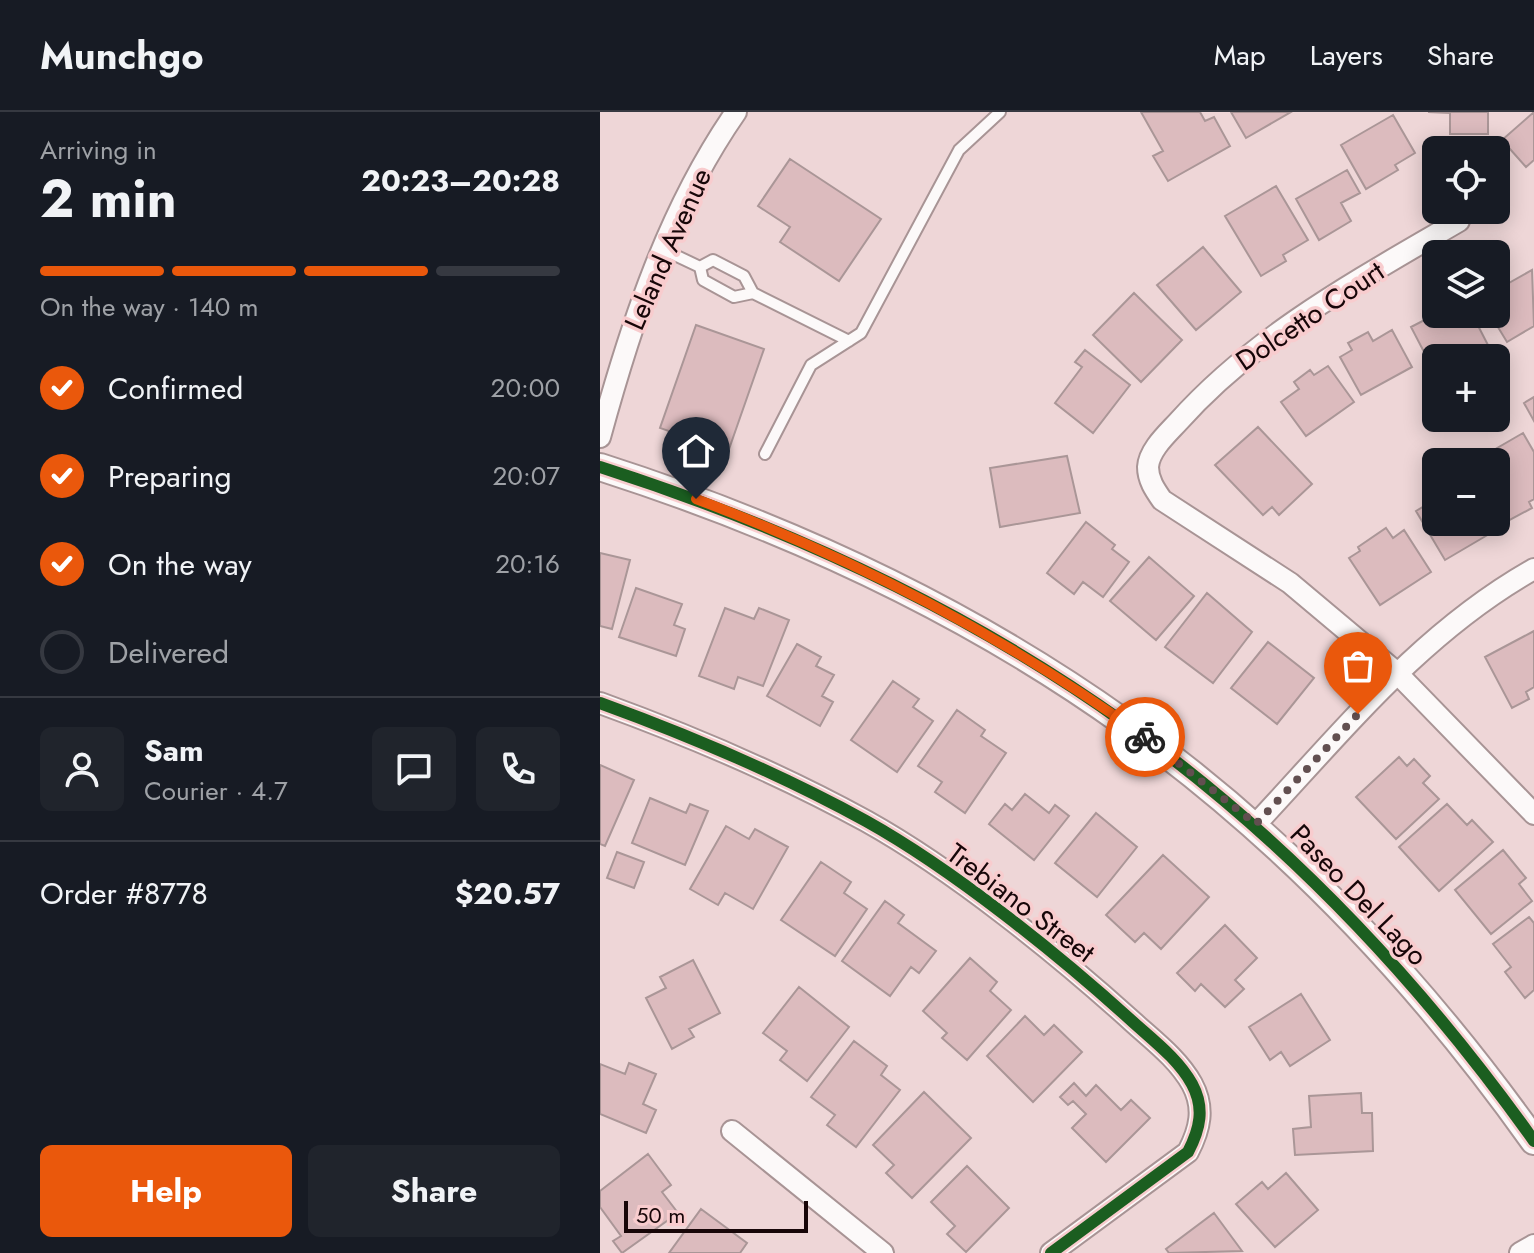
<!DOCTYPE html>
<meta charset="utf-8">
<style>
:root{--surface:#171b24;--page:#20242c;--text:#f1f3f6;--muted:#9ea1a6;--line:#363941;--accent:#ea580c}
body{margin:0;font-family:Jost,sans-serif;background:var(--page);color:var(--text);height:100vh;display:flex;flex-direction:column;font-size:30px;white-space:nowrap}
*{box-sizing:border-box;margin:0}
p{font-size:26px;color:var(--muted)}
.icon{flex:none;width:44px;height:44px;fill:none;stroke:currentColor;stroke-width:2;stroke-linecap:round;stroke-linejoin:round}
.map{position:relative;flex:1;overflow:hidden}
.details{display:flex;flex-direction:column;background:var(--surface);width:600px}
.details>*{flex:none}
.buttons{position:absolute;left:822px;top:24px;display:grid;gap:16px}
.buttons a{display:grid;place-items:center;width:88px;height:88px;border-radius:12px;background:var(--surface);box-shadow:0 4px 20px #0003;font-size:40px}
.scale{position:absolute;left:24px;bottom:20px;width:184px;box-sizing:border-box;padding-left:8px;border:4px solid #170608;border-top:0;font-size:22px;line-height:28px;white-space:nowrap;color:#170608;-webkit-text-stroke:6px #f8ccce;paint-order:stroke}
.pin{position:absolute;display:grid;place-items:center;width:68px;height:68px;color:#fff;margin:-82px -34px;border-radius:50% 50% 50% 0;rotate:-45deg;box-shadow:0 0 8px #0007}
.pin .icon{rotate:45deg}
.courier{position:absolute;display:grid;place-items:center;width:80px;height:80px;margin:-40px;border:6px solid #ea580c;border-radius:50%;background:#fff;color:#222;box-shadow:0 2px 10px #0007}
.overview em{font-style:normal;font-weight:700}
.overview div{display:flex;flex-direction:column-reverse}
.overview{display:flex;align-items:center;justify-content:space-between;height:136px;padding:0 40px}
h1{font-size:52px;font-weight:700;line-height:60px}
.bar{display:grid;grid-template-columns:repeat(4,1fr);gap:12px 8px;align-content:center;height:96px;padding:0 40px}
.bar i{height:10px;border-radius:6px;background:var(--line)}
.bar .active{background:var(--accent)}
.bar p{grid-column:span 4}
.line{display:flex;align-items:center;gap:20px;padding:0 40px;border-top:2px solid var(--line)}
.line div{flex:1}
.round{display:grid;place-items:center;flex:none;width:84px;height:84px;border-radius:12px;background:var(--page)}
ol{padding:0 40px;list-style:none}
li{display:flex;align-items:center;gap:24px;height:88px}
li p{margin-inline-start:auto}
li .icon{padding:8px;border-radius:50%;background:var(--accent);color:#fff;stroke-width:4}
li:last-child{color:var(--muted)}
li i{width:44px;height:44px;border:4px solid var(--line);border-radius:50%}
.button{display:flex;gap:16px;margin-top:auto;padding:16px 40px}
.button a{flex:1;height:92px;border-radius:12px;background:var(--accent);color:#fff;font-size:32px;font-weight:700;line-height:92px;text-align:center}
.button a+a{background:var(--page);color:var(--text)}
header{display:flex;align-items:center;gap:48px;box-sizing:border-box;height:112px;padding:0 40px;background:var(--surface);border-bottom:2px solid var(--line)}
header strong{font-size:38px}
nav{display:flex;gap:44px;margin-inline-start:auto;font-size:28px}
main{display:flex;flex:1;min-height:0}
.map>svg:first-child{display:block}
</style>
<header>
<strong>Munchgo</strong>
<nav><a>Map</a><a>Layers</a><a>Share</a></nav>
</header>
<main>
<section class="details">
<div class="overview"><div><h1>2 min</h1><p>Arriving in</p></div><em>20:23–20:28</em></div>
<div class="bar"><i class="active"></i><i class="active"></i><i class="active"></i><i></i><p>On the way · 140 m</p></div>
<ol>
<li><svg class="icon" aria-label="check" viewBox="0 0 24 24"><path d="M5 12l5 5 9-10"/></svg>Confirmed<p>20:00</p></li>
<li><svg class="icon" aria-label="check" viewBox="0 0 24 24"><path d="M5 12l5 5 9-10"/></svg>Preparing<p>20:07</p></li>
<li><svg class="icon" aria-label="check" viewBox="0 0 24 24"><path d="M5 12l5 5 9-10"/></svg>On the way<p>20:16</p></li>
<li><i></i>Delivered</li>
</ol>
<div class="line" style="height:144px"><a class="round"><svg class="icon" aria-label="person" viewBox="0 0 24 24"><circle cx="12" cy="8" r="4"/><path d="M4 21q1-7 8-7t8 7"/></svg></a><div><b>Sam</b><p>Courier · 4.7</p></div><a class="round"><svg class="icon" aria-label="chat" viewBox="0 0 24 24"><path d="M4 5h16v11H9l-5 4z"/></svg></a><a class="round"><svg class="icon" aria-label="phone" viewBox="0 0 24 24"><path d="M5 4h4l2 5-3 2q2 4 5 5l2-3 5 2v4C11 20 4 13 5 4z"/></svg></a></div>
<div class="line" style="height:104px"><div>Order #8778</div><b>$20.57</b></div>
<div class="button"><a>Help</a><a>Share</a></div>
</section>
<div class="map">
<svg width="934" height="1141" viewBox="0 0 934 1141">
<rect width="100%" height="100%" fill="#eed6d7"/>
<!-- building -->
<path fill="#dcbbbe" stroke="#aa9697" stroke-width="2" d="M541,0h59l5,9 9,-4 16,29 -62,35 -15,-25 10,-5z
M631,0h60l-45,26z
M828,0h60v22h-38v-21z
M934,0v48l-8,7 -24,-27z
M793,3l22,38 -20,12 3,5 -32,19 -25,-44z
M190,47l91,60 -42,62 -59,-39 10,-15 -32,-21z
M747,58l13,23 -19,10 10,18 -32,19 -23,-41z
M676,74l32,54 -25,15 3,6 -25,15 -36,-60z
M603,135l38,45 -45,38 -39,-45z
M932,158l2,56 -27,16 -17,-28h6v-17l7,-4 -3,-5z
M534,181l48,47 -41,42 -48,-47z
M836,202h36l18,35 -12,9h-42v17l-25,-48z
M96,213l68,24 -36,103 -68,-24z
M792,218l20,37 -51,28 -21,-38 12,-7 -4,-7 20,-11 5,9z
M485,238l45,35 -37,48 -38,-30 27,-36 -7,-5z
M728,254l26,36 -48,34 -25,-34 18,-13 -5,-7 16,-12 4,5z
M934,285v24l-10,-18z
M658,315l54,57 -33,31 -7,-8 -9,8 -48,-50z
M923,321l11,19v47l-5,3 3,6 -26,14 -10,-17v-43h-23z
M467,344l13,57 -80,14 -10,-59z
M836,374v36h55l5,8 -51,30 -29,-49 15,-9 -6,-10z
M486,410l29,23 -3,4 17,13 -26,35 -20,-15 -9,12 -27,-21z
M786,416l7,10 11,-8 27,42 -51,33 -31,-47 11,-7 -2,-4z
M0,441l30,7 -18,69 -12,-3z
M549,445l45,39 -38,44 -46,-39z
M36,476l46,16 -8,21 11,4 -9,27 -57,-19z
M607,481l45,39 -39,51 -48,-36z
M125,496l29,11 5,-11 30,12 -26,66 -25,-9 -4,12 -35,-13z
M934,519v56l-8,5 3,7 -17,9 -27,-51z
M668,530l46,36 -37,46 -46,-36z
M197,532l24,13 -5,9 18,9 -12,21 11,6 -13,24 -53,-30z
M293,569l26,18 -6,8 20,14 -36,51 -46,-32z
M357,598l28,20 -4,6 25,17 -41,60 -30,-21 7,-10 -24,-16z
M799,645l8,9 7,-7 16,17 -7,7 16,16 -43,40 -40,-42z
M0,653l34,15 -29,66 -5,-2z
M425,682l24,19 6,-8 14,11 -35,44 -45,-36 16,-20 7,6z
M50,686l36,15 4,-9 18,7 -23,54 -53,-22z
M847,692l20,21 5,-5 21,22 -54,49 -40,-44z
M496,701l41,34 -40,50 -42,-34z
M126,714l23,13 6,-10 33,18 -35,62 -28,-16 -7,12 -28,-16z
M903,738l23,28 -7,6 13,17 -41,33 -36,-44z
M17,740l27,10 -10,26 -27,-10z
M563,743l46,42 -48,52 -17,-16 -9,9 -29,-27z
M221,750l30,20 -7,11 23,16 -32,47 -54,-36z
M285,789l19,14 -6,8 38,28 -17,22 -8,-6 -21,29 -48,-35z
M929,805l5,6v67l-9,8 -20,-26 6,-5 -18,-23z
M625,813l32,33 -22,22 9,9 -19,18 -24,-23 -6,7 -18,-18z
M370,846l27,24 -7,9 21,19 -44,50 -25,-22 5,-5 -24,-22z
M93,848l27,53 -31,16 5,8 -22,12 -26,-51 20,-10 -6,-11z
M199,875l50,40 -42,54 -27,-21 7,-9 -24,-18z
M701,882l29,46 -40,26 -9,-14 -11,8 -21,-33z
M425,904l19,19 10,-10 28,27 -49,50 -46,-46z
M254,929l33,25 -6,9 19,15 -44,57 -29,-22 8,-10 -24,-18z
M29,951l27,11 -13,30 13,6 -10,23 -46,-19v-50l25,10z
M474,971l12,13 10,-11 25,25 10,-10 19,18 -44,44 -34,-34 14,-14 -13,-13 -5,4 -8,-8z
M324,980l47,46 -59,60 -26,-25 8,-8 -21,-20z
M761,981l1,20h10l1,38 -78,4 -2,-26 18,-2 -2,-31z
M48,1042l23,31 -9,7 16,21 -56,40 -9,-12 8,-5 -21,-29v-16z
M367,1054l42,42 -43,44 -19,-18 8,-8 -24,-24z
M686,1061l32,37 -43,37 -39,-43 26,-22 6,7z
M101,1097l46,34 -7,10h-71z
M614,1101l28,38 -73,2 -3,-4z"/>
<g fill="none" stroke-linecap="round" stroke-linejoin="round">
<defs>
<path id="service" d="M62,137l38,18
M153,181l-19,4 -31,-17 -3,-13 13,-7 31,16 9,17 96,48
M165,342l46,-89 50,-32 98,-183 41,-38"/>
<path id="minor" d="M859,109c-101,59 -202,113 -281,201 -11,12 -29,28 -30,45 0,13 7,23 14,33l128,83 106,89 138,142
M0,325c31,-113 68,-227 136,-325
M0,591c91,33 182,72 266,118 88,49 193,134 267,201 21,19 45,37 59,62 13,24 8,45 -4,68l-137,101
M656,712c87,-93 166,-192 278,-255
M132,1019l151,122
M920,1141l14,-8"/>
<path id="tertiary" d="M0,355c399,128 690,331 934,674"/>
</defs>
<!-- service casing -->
<use href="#service" stroke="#a89495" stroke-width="14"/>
<!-- minor casing -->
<use href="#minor" stroke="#a89495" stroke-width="24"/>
<!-- tertiary casing -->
<use href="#tertiary" stroke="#a89495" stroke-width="30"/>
<!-- service -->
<use href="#service" stroke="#fcf9f9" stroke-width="10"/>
<!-- minor -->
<use href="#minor" stroke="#fcf9f9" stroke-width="20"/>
<!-- tertiary -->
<use href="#tertiary" stroke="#fcf9f9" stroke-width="26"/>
<defs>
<path id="cycleway" d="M0,355c399,128 690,331 934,674
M0,591c91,33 182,72 266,118 88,49 193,134 267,201 21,19 45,37 59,62 13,24 8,45 -4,68l-137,101"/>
</defs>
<!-- cycleway casing -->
<use href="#cycleway" stroke="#f8ccce" stroke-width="17"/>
<!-- cycleway -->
<use href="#cycleway" stroke="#1b5e20" stroke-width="12"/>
</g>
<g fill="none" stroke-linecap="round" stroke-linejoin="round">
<!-- done -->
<path stroke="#624f50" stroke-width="8" stroke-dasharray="0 14.4" d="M545,625l111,87 102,-110"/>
<!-- route -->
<path stroke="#ea580c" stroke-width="10" d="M96,387c163,62 307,136 449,238"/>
</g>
<g text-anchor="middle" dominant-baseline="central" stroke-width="7" stroke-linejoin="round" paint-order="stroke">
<!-- street labels -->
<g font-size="28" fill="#170608" stroke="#f8ccce">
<text transform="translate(68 137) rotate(-66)">Leland Avenue</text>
<text transform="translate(710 204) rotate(-34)">Dolcetto Court</text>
<text transform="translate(759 783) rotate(46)">Paseo Del Lago</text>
<text transform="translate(421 791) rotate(37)">Trebiano Street</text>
</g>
</g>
</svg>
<div class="buttons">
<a><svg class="icon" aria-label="locate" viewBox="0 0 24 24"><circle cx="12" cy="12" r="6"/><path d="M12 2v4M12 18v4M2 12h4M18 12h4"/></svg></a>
<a><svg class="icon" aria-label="layers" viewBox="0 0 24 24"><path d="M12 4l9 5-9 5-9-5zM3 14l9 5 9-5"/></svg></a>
<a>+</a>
<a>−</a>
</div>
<div class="scale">50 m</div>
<div class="pin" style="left:758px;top:602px;background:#ea580c"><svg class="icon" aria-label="bag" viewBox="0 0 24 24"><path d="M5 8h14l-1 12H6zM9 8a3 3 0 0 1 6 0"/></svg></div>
<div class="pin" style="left:96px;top:387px;background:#1f2937"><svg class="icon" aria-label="home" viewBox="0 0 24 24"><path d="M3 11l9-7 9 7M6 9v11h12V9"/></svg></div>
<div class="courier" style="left:545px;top:625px"><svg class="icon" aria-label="bike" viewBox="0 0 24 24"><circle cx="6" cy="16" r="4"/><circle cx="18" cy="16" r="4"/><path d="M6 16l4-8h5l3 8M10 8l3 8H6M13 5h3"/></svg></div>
</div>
</main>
